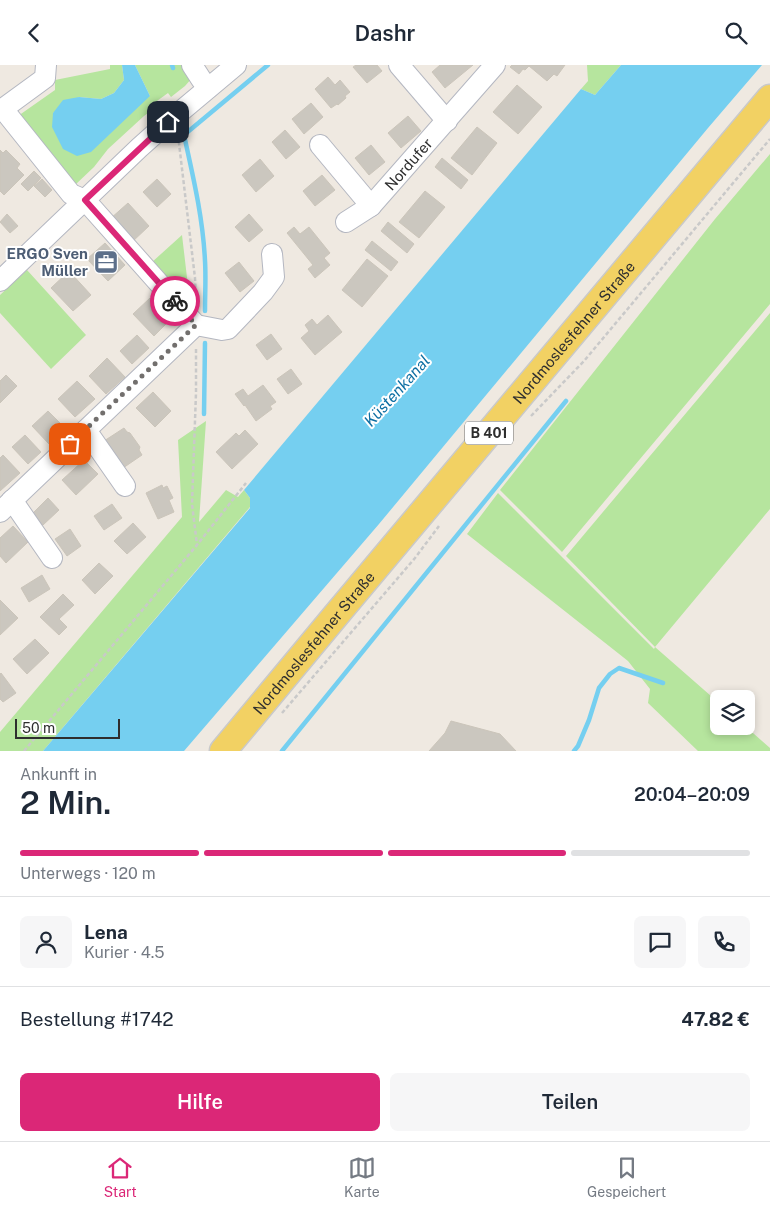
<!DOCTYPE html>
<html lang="de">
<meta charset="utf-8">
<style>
:root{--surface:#fff;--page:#f6f6f7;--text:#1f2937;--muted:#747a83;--line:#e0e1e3;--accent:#db2777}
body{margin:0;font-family:"Public Sans",sans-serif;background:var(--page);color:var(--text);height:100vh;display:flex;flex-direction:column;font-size:19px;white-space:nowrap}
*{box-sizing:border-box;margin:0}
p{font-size:16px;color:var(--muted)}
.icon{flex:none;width:28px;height:28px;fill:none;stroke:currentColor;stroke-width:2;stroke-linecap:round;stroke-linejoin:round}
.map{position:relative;height:686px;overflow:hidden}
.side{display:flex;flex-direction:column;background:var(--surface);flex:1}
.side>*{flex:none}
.buttons{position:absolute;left:710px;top:625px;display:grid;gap:10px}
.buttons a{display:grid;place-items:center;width:45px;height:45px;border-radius:8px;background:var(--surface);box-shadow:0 2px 8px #0003;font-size:25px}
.scale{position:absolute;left:15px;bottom:12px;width:105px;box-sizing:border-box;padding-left:5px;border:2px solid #2e2e2e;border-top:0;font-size:14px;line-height:18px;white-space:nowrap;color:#2e2e2e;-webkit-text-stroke:4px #fff;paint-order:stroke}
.pin{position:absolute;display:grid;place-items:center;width:42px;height:42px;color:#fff;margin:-21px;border-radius:10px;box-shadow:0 2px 8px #0006}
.courier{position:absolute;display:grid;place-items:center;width:50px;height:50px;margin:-25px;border:4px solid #db2777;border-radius:50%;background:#fff;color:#222;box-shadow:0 1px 6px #0007}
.head em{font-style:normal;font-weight:600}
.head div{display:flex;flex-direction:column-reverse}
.head{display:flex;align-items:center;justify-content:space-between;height:85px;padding:0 20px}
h1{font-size:32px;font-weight:600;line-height:38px}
.bar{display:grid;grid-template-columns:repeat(4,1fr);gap:8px 5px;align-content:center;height:60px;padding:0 20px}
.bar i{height:6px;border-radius:4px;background:var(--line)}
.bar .selected{background:var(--accent)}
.bar p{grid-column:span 4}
.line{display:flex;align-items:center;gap:12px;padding:0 20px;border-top:1px solid var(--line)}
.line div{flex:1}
.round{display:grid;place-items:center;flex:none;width:52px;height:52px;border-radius:8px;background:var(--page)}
.action{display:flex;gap:10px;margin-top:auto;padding:10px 20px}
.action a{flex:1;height:58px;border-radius:8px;background:var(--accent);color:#fff;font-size:20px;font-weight:600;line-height:58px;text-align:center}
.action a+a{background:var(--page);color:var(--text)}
header{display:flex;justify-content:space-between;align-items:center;height:65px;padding:0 20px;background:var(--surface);font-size:22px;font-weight:600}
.tab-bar{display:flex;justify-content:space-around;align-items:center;height:70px;border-top:1px solid var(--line);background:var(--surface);font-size:14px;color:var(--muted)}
.tab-bar a{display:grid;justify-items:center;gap:2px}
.tab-bar .selected{color:var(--accent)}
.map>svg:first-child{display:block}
</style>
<header><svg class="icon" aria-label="back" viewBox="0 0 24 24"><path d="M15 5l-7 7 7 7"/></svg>Dashr<svg class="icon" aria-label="search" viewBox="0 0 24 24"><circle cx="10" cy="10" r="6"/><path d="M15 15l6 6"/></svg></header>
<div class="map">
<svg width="770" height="686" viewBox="0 0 770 686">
<rect width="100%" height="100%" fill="#efe9e1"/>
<!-- green -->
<path fill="#b6e59e" d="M110,0h12l2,15 -10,13 -13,6 -22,-2 -26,16 97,-17 -15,-31h52l5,13 -7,8 -14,11 -3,-4 -18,13 2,4 -8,6 -36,33 -14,18 -19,18 -57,-69 37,-26v-10l55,-11z
M587,0h34l-26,30 -14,-6 7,-8z
M770,89v150l-208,248 -62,-62 215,-271z
M182,170l8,68 -39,-40z
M27,205l59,65 -35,34 -51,-56v-18z
M770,248v196l-115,138 64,56v23h26l25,22v3h-72l-50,-48 2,-14 -22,-28 -161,-127 31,-41 156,156 1,-2 -89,-91z
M206,356l-7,101 27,-32 12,7 6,-7 6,8v9l-207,244h-43v-19l182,-215 -4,-77z"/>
<!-- water -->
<path fill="#75cff0" d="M122,0h13l15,31 -59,56 -14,4 -14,-7 -11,-22 1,-14 10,-13 16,-3 22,2 13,-6 10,-13z
M621,0h141l-54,63 -329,396 -195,227h-141l207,-243v-10l-6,-8 337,-401 14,6z"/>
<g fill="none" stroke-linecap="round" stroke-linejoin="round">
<!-- stream -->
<path stroke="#75cff0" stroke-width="4.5" d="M172,0l1,3
M205,246c0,-17 1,-34 0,-50 -2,-43 -12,-85 -21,-126l84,-70
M204,349l1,-71
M282,686l284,-350
M574,686l4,-5 11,-26 10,-32 11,-14 9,-6 44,15"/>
</g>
<!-- building -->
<path fill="#cbc7bf" stroke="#cbc5ba" d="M356,0h21l5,6 -15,12 -14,-16z
M440,0h33l-28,23 -13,-16z
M512,0h53l-8,11 -3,-2 -7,7 -18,-15 -4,4 -2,-1 -4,5 -9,-7z
M328,12l7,8 5,-5 10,12 -5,4 1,2 -8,7 -1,-1 -6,4 -16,-19z
M517,20l25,22 -24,27 -25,-22z
M311,38l12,14 -19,17 -12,-15z
M408,51l13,15 -20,17 -13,-15z
M477,62l20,16 -25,32 -21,-17z
M285,65l15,17 -14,12 -14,-17z
M371,80l14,17 -16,13 -14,-17z
M0,85l3,3 3,-3 14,14 -3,4 7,7 -20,20 -4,-4z
M442,93l26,22 -7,9 -26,-22z
M260,94l14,17 -18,16 -14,-17z
M34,106l7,7 -13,13 -7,-7z
M322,110l13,15 -20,16 -12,-15z
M42,114l10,11 -7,7 -11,-11z
M157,114l14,15 -14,13 -14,-15z
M425,126l20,16 -26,31 -20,-16z
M128,138l21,23 -17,16 -22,-23z
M7,149l11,12 -8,7 -10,-11z
M249,149l14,16 -14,12 -14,-15z
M388,157l26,22 -7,9 -26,-22z
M294,162l6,7 9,-7 21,26 -6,5 6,7 -15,13 -7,-9 5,-4 -26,-32z
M372,176l26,21 -7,9 -26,-21z
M105,178l20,22 -17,16 -21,-22z
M367,194l21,17 -26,31 -20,-17z
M239,197l15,19 -14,11 -15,-19z
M69,206l22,24 -18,16 -22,-23z
M150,233l20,22 -16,16 -21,-22z
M328,250l14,17 -27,23 -14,-17 8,-7 -4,-6 7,-6 5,6z
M271,269l11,15 -15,11 -11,-15z
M137,270l12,13 -17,16 -12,-13z
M107,293l18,19 -19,17 -17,-18z
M291,304l11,15 -14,10 -11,-15z
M6,310l11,11 -17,17v-22z
M77,316l18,18 -20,18 -17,-18z
M263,320l13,17 -6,4 2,3 -16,12 -11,-16 -1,1 -9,-12 8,-5 5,7z
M153,327l18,19 -16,16 -19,-19z
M48,346l17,17 -16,16 -17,-18z
M124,363l3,4 3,1 10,14 -1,3 3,5 -19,13 -19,-27z
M245,365l13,14 -26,25 -16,-17 20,-19 3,3z
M25,370l16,17 -13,12 -16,-17z
M3,390l17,18 -20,18v-33z
M84,395l14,14 -22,21 -14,-15z
M162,420l1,3 4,-2 6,12 -4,2 5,12 -16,7 -12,-26z
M48,433l11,12 -16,15 -11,-11z
M112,439l10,14 -18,12 -10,-14z
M133,458l13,14 -19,17 -13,-13z
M13,461l15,16 -22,21 -6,-7v-18z
M70,464l11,17 -14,10 -12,-17z
M99,498l14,13 -18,18 -13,-14z
M42,510l8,14 -21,13 -8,-14z
M63,529l11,11 -15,14 8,8 -8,8 -19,-18z
M0,535l18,18 -18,17z
M35,574l14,14 -22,21 -14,-15z
M1,608l15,20 -13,9 -3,-3v-25z
M451,656l49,13 16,17h-87l16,-18z"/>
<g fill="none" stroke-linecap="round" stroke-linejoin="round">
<defs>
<g id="minor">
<path d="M192,0l9,14 7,9"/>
<path d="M399,0l48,56"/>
<path d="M0,46l45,-33 1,-13"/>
<path d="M320,80l51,61"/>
<path id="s1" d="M346,157l25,-16 124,-141"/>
<path d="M0,216l139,-133 29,-26 68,-57"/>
<path d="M196,260l26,5 6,-1 35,-37 11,-15 -2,-23"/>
<path d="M86,365l39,56"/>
<path d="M12,435l40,58"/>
<path d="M0,447l196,-187 -111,-125 -14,-6 -68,-85"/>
</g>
<g id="major">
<path id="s2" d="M223,686l114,-137 433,-516"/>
</g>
</defs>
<!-- minor casing -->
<use href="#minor" stroke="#b4b7c1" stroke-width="22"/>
<!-- major casing -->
<use href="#major" stroke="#c9c9c9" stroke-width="29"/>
<!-- path -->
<path stroke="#c9c9c9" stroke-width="2.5" stroke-dasharray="4 2.5" stroke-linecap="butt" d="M178,70l17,143 1,21
M196,284v44l-4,111 5,41
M531,351l53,-55 186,-222
M282,648l133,-155 24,-32
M24,686l173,-206 49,-62"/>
<!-- minor -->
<use href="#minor" stroke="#fff" stroke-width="20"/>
<!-- major -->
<use href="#major" stroke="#f2d163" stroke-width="26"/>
</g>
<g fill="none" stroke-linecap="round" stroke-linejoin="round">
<!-- done -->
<path stroke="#726f6d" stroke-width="5" stroke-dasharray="0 9" d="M70,379l126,-119 -21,-24"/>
<!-- route -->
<path stroke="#db2777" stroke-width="6" d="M168,57l-83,78 90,101"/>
</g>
<!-- icons -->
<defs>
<symbol id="office-square" viewBox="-11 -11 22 22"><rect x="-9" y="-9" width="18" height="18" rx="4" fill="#5c6f8a" stroke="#fff"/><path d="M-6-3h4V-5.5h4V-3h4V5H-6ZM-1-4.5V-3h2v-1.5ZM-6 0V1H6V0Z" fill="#fff"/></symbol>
</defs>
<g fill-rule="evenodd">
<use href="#office-square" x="92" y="183" width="28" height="28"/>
</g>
<g text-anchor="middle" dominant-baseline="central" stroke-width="4" stroke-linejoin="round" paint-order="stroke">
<!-- shield labels -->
<rect fill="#fff" stroke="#6d6d6d" stroke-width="1" x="465" y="356.5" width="48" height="23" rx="4"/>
<g font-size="14" font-weight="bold" fill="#2e2e2e">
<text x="489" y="368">B 401</text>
</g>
<!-- street labels -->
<g font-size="15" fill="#2e2e2e" stroke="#fff">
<text stroke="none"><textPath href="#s1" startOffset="86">Nordufer</textPath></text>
<text stroke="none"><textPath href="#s2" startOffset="546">Nordmoslesfehner Straße</textPath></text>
<text stroke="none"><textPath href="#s2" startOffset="141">Nordmoslesfehner Straße</textPath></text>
</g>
<!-- service labels -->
<g font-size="15" font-weight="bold" fill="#4e5e75" stroke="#fff" text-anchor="end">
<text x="88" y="188">ERGO Sven<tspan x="88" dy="17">Müller</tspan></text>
</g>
<!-- water labels -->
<g font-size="16" font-style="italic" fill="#0d6fa3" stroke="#fff">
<text transform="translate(397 326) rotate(-48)">Küstenkanal</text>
</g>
</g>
</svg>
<div class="buttons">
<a><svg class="icon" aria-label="layers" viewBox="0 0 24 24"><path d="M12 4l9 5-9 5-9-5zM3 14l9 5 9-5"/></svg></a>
</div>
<div class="scale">50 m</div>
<div class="pin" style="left:70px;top:379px;background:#ea580c"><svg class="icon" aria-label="bag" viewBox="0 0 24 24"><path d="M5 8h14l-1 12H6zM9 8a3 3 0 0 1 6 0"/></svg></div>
<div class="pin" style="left:168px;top:57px;background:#1f2937"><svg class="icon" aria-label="home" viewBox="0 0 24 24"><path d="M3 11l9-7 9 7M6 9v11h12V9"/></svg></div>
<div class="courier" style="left:175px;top:236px"><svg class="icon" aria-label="bike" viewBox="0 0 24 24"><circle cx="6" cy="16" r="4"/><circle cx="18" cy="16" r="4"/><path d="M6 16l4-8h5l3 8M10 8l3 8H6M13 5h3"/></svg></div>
</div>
<section class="side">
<div class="head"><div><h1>2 Min.</h1><p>Ankunft in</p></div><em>20:04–20:09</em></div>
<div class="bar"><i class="selected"></i><i class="selected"></i><i class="selected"></i><i></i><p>Unterwegs · 120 m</p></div>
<div class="line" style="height:90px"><a class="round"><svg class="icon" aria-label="person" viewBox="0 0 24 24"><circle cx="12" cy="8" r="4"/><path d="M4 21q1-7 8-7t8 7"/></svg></a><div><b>Lena</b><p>Kurier · 4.5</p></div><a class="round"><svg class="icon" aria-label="chat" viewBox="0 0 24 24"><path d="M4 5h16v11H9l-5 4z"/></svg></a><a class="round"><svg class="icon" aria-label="phone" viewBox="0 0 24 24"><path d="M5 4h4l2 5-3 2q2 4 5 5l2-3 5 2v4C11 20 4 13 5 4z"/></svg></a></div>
<div class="line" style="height:65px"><div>Bestellung #1742</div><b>47.82 €</b></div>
<div class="action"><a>Hilfe</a><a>Teilen</a></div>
</section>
<nav class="tab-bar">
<a class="selected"><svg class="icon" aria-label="home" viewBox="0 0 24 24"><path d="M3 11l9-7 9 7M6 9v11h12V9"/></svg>Start</a>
<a><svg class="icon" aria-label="map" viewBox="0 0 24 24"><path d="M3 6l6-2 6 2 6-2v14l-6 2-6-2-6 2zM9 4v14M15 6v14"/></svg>Karte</a>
<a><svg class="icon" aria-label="saved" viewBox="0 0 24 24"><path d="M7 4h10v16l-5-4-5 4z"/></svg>Gespeichert</a>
</nav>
